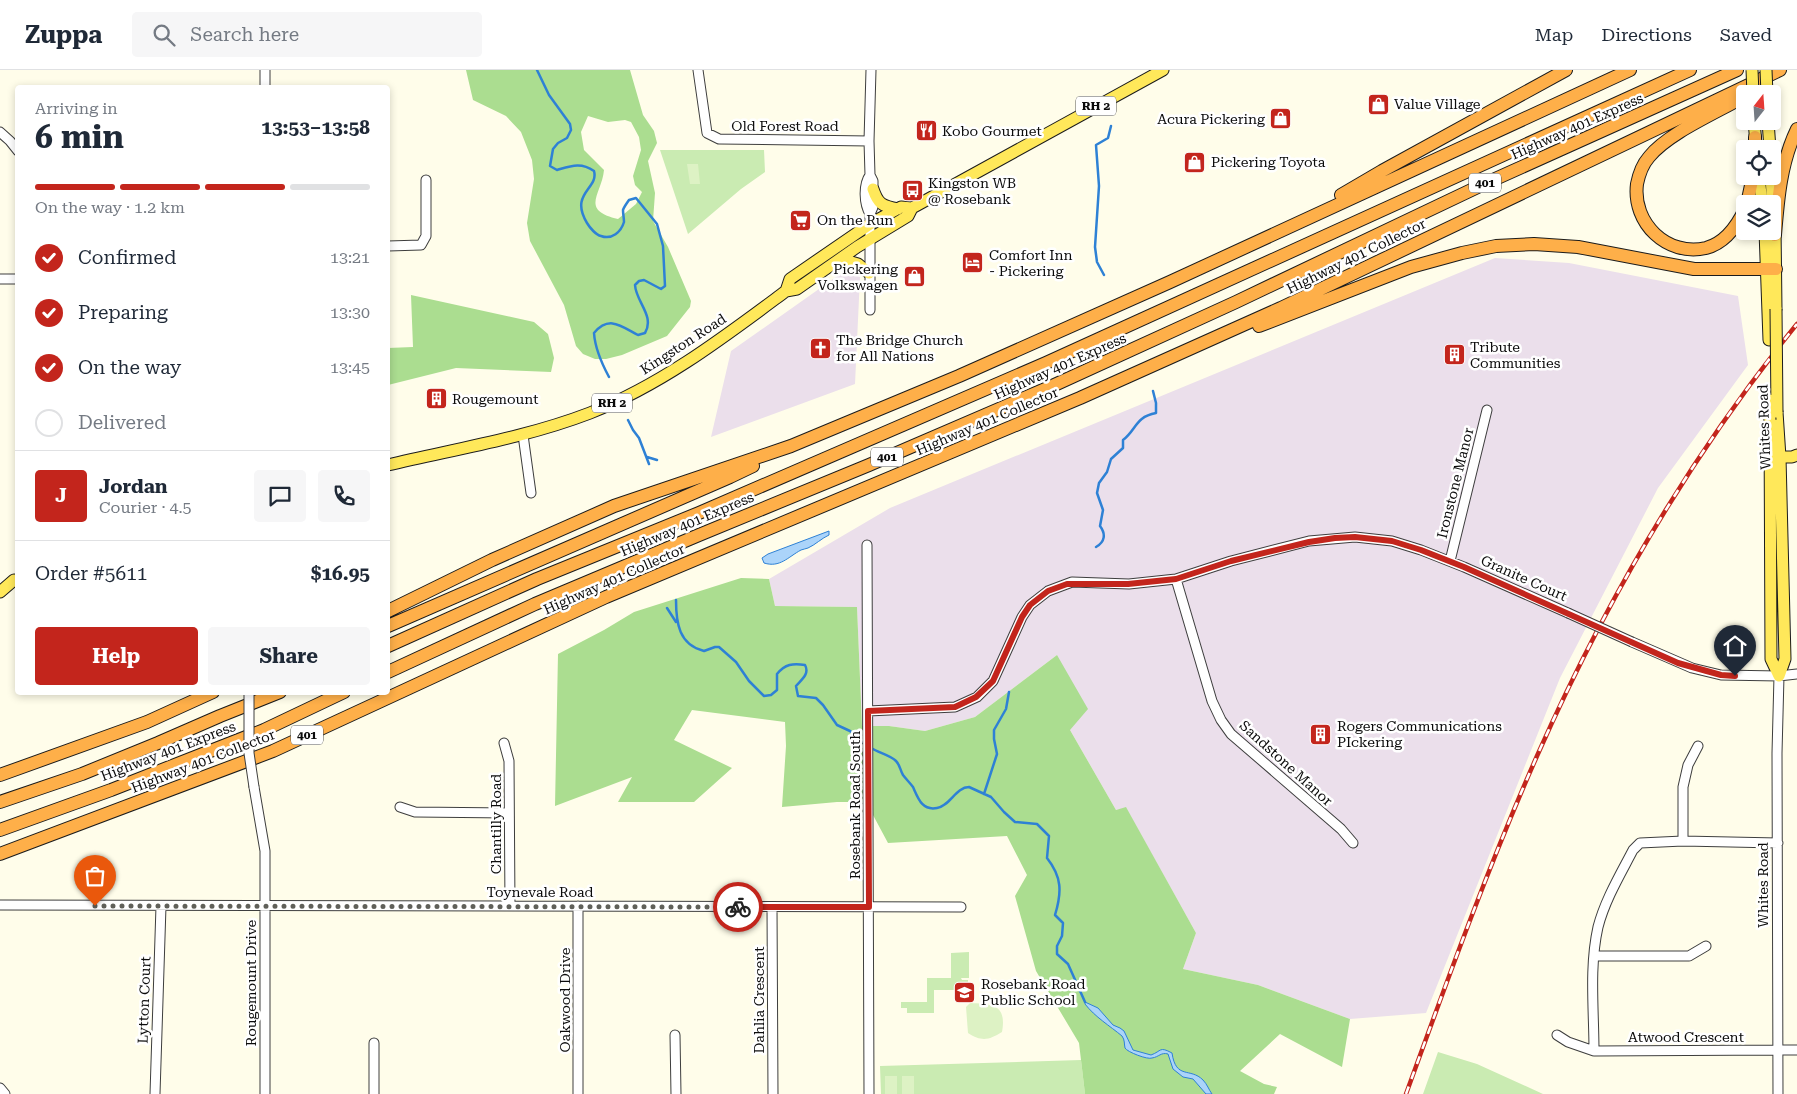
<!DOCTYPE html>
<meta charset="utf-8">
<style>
:root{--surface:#fff;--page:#f6f6f7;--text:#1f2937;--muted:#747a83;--line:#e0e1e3;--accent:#c3251c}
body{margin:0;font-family:"Roboto Serif",serif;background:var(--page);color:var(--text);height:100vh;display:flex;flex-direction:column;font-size:19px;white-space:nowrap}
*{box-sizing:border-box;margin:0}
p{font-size:16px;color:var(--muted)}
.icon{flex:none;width:28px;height:28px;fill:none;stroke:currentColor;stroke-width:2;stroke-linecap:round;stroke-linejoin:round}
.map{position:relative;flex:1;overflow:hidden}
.drawer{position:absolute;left:15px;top:15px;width:375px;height:610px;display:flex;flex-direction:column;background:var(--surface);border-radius:5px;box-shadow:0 2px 8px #0003}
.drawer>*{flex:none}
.needle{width:32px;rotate:17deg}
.fabs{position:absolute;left:1736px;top:15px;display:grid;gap:10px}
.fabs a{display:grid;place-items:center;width:45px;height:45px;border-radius:5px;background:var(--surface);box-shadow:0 2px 8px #0003;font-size:25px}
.pin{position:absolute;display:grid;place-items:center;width:42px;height:42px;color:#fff;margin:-51px -21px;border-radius:50% 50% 50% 0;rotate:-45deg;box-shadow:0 0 5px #0007}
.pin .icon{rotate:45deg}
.courier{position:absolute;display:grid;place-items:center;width:50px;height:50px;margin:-25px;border:4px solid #c3251c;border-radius:50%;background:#fff;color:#222;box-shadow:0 1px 6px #0007}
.head em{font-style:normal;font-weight:700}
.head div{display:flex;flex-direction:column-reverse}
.head{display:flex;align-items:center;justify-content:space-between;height:85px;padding:0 20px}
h1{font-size:32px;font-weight:700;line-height:38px}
.bar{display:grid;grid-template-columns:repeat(4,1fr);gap:8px 5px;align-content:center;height:60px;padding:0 20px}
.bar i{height:6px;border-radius:4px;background:var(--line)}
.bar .selected{background:var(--accent)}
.bar p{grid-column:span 4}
.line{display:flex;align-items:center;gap:12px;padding:0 20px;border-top:1px solid var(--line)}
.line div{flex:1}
.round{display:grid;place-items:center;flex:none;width:52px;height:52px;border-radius:5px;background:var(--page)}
ol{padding:0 20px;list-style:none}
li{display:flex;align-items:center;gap:15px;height:55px}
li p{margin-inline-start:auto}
li .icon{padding:5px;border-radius:50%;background:var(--accent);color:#fff;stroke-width:4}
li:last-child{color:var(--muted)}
li i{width:28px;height:28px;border:2px solid var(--line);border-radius:50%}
.cta{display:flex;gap:10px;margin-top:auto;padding:10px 20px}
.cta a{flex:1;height:58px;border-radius:5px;background:var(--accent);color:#fff;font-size:20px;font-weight:700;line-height:58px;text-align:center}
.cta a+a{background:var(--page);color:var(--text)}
header{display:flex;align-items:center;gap:30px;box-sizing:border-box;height:70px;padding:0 25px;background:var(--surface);border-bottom:1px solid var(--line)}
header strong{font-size:24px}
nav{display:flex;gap:28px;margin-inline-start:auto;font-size:18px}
.search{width:350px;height:45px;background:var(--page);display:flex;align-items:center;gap:12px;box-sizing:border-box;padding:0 18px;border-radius:5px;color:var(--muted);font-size:19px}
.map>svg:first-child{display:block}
</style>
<header>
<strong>Zuppa</strong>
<div class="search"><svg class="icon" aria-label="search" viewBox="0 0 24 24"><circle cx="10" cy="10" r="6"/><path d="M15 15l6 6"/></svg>Search here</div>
<nav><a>Map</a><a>Directions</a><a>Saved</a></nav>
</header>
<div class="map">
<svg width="1797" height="1024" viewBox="0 0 1797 1024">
<rect width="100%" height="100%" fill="#fffdea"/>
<!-- industrial -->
<path fill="#ebdfeb" d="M1495,188l74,5 169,33 10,69 -90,123 -98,190 -134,335 -76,6 -92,-34 -75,-16 13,-36 -70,-125 -10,2 -46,-80 -13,-75 -82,62 -50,14 -36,-5h-27l-5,-119 -82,-1 -6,-27 121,-71z
M843,202l8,1 9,4 -5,107 -144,53 20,-86z"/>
<!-- green -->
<path fill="#caebb2" d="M660,80h104l1,22 -24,17 -53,45z
M969,882v26h-8l1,2h6v5h-7v5h-27v23h-27v-5h-6v-6h26v-24h24v-25z
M1438,982l39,12 66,30h-120z
M1081,990l4,34h-204l-1,-28z"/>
<!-- forest -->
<path fill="#abdd90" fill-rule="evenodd" d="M466,0h164l13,45 11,16 3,12 -9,18 7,32 -2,28 15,26 23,54 -1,6 -23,29 -45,19 -16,4h-11l-12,-5 -7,-8 -12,-41 -34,-64 -3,-18 7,-44 -2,-19 -11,-28 -15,-16 -33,-16zM588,46l20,6 17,-2 6,2 8,15 2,13 -8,26 2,9 7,7 -6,12 -18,15c-39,-9 -16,-25 -14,-49l-20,-20 -3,-18z
M411,225l123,27 14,12 6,24 -3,14 -95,-4 -68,17v-37l25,-1z
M741,508l28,1 6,27 82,1 5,119h27l36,5 50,-14 82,-62 31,54 -18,21 46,80 10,-3 70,126 -13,36 75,16 92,34 -8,48 -62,-33 -40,37 24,13 13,3 -3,7h-189l-6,-51 -43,-72 -21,-75 12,-21 -20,-39 -119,7 -22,-41h-29l-55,5 4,-61 -1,-24 -93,-12 -18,30 58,28 -38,34h-76l14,-25 -77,29 3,-152 46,-24 30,-18z"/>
<!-- pitch -->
<path fill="#ddf2c4" d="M698,94l2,20h-10l-3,-20z
M970,933c22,1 37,1 32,29 -13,8 -20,10 -34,1l-2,-26z
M885,1006h12v18h-12z
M902,1006h12v18h-12z"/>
<!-- water -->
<path fill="#abd4fa" stroke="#2e81d5" d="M829,461v4c-7,3 -14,10 -21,13 -2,1 -5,1 -7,2 -13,7 -21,18 -37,13l-2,-5 6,-4z
M1085,932l13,6 15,17 7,3 4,3 9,19 18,5c11,-4 8,-9 21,-2 4,27 18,14 31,27 4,4 6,10 9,14h-6l-13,-15 -10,-2 -10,-8 -5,-15c-7,-2 -9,3 -16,4 -4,2 -25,-6 -27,-10 -1,-4 0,-8 -3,-12 -12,-10 -27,-19 -37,-32z"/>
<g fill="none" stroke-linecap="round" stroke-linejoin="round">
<!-- stream -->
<path stroke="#2e81d5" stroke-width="2.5" d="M537,0l12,25 21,29 1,6 -4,8 -9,5 -5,6 -3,17 7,4c14,-4 24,-8 37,1 5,18 -25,22 -7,52 3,5 9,12 14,13 11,4 20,-4 23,-14 0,-4 -1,-8 -1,-12 1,-3 4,-7 6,-10l7,-2 21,26 6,22 2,40 -4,3 -17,-9 -5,1 -4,4c1,17 20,31 10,48l-7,2c-17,-9 -29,-20 -44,-2 1,15 8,31 15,44
M1104,205l-7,-13 -2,-15 4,-61 -3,-41 12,-7 3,-12
M628,350l5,10 6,8 10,26
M647,387l10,3
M1096,477c9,-5 10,-13 4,-21l3,-16 -6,-17 2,-10 8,-11 4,-13 12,-11v-8c14,-11 12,-23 33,-27v-10l-3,-12
M676,530c0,23 3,45 28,51l11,-4h4l17,15 13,19 15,15 7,-1 6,-5v-16c8,-10 16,-11 28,-9 5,9 -4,15 -9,21l2,10 18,2 7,7 14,20 13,6 15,13
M667,538l9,14
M871,678c8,5 19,7 25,13 4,4 4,9 7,14 3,4 7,8 10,12 5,11 9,24 24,21 13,-2 19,-21 32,-21l22,10 13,15 11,10 22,2 12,12 -2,22c15,19 15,34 8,57l8,8 -1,13 -5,10v8l11,10 17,38
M984,724l13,-40 -3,-15v-9l12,-21 3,-17"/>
<defs>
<path id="minor" d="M698,0l9,63 12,6 150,2
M265,18v-18
M0,62l10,9 8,10
M870,105c-7,10 -6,29 0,39
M388,176l33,-1 5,-9v-56
M0,209h18
M870,240v-96l3,-7v-26l-3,-6 -1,-34 2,-71
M523,365l8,58
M867,475l2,549
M1450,491l37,-151
M1176,509l36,122 9,19 10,14 110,95 12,14
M1632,572l60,26 29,7 58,1 18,-2
M868,641l87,-4 22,-10 16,-16 29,-64 8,-12 18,-14 24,-9 57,2 47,-5 55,-18 78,-20 46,-4 37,4 29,9 43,17 104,46
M504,673l5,18 1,145
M254,717l11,64v243
M400,737l15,5 94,1
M1683,771v-54l5,-22 10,-19
M0,835l961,2
M578,836v188
M772,837l1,187
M1594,886h95l17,-10
M675,965l1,59
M1557,965l11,7 26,9 203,-1
M1594,981c0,-40 -5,-84 4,-124 7,-27 22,-52 35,-77l7,-7 43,-2 95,2
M0,1018l5,6
M155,1024l6,-188
M374,1024v-51
M1778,1024l-1,-341 2,-77"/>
<path id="major" d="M1754,51l2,23
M1768,51l2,28
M1759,106l3,28
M1771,106l2,34
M873,119c5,15 9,17 25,20
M1775,156l1,83
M1765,161l4,109
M841,189l17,5 11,9
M786,221l4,-12 80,-55 31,-17 11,1
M1777,342l3,45 5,202 -6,17
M1770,350l1,239 8,17
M1774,387h18l5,-2
M388,395c67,-16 137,-27 202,-52 73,-29 134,-76 196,-122l11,-2 60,-42 51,-31 4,-8 251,-138
M0,522l14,-12"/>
<path id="highway" d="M1745,26c-27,16 -77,37 -96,61 -7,8 -10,17 -12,27 -5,39 30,73 69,64 19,-5 31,-22 39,-39
M1755,79v-12
M1341,125l41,-24 184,-101
M1747,134l6,-28
M1775,165c3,-37 6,-73 22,-106
M1259,256l152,-59 51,-14 34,-7 38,-2 44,3 116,22h82
M388,541l104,-51 122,-54 177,-60 168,-70 211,-94 460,-212
M388,556l342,-149 23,-11
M388,576l149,-67 162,-66 347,-150 644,-293
M388,602l147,-68 164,-69 170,-70 181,-78 186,-85 248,-118 253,-114
M0,705l147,-53 66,-30
M0,732l82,-28 76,-31 62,-27 60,-24
M0,760l111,-40 153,-60 80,-38
M0,784l273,-103 333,-154 474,-199 201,-90 499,-238"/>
</defs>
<!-- minor casing -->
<use href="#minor" stroke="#3e3e3e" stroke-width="11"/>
<!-- major casing -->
<use href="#major" stroke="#1c1c1c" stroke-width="13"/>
<!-- highway casing -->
<use href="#highway" stroke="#1c1c1c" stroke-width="14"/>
<!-- minor -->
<use href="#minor" stroke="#fff" stroke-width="9"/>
<!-- major -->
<use href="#major" stroke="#ffe85a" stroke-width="11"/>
<!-- highway -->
<use href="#highway" stroke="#feaf49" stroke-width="12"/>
<defs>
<path id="rail" d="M1406,1024c41,-113 82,-227 131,-338 68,-154 154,-301 260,-432"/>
</defs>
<!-- rail casing -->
<use href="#rail" stroke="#c3251c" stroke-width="4.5"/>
<!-- rail -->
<use href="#rail" stroke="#fff" stroke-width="2.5" stroke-dasharray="8" stroke-linecap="butt"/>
<defs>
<path id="minor-bridge" d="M1568,543l64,29
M249,622v61l5,34"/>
<path id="major-bridge" d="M1752,0l1,24
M1766,0l1,24
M1776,239l1,103
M1769,330l1,20"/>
</defs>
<!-- minor-bridge casing -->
<use href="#minor-bridge" stroke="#3e3e3e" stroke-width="11" stroke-linecap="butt"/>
<!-- major-bridge casing -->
<use href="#major-bridge" stroke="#1c1c1c" stroke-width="13" stroke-linecap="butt"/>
<!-- minor-bridge -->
<use href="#minor-bridge" stroke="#fff" stroke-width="9"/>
<!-- major-bridge -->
<use href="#major-bridge" stroke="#ffe85a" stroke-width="11"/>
</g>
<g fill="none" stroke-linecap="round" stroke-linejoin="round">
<!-- done -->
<path stroke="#606059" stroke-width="5" stroke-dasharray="0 9" d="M95,836l643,1"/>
<!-- route -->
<path stroke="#c3251c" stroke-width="6" d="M738,837h131l-1,-196 87,-4 21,-10 17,-16 29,-64 8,-12 18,-14 19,-7h61l48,-5 55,-18 78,-19 26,-4 20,-1 37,4 29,9 43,17 214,96 43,12 14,1"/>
</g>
<!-- icons -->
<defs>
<symbol id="shop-square" viewBox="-11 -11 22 22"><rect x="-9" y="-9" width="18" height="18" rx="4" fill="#c3251c" stroke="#fff"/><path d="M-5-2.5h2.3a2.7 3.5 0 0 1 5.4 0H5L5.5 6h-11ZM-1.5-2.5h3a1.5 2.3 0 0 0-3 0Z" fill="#fff"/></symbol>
<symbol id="restaurant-square" viewBox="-11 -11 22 22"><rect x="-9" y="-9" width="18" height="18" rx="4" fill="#c3251c" stroke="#fff"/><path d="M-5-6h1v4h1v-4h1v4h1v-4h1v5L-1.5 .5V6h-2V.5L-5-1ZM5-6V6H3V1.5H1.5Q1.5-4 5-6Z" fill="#fff"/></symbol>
<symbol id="bus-square" viewBox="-11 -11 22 22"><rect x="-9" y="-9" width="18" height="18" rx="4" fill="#c3251c" stroke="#fff"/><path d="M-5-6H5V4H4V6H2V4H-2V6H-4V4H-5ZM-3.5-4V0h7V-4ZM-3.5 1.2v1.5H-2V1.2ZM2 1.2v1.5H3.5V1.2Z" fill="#fff"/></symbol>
<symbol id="supermarket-square" viewBox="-11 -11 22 22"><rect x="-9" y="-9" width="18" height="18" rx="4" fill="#c3251c" stroke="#fff"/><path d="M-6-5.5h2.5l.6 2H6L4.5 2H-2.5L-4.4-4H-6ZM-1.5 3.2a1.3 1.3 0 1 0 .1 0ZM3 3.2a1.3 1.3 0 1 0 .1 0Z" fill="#fff"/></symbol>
<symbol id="hotel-square" viewBox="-11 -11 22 22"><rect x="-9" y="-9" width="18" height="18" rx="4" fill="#c3251c" stroke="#fff"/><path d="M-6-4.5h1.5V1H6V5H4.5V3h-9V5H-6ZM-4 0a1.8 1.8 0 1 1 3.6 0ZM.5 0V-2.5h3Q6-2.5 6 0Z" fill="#fff"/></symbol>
<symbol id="church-square" viewBox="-11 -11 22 22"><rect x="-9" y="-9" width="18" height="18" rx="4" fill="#c3251c" stroke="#fff"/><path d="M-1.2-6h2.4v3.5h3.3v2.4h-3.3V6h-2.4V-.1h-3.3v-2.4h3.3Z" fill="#fff"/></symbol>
<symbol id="building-square" viewBox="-11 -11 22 22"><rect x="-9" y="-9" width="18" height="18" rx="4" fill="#c3251c" stroke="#fff"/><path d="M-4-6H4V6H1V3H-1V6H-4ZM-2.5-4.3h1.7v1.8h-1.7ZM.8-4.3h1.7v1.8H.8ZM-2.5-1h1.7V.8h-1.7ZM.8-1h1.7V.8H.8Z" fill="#fff"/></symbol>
<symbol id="school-square" viewBox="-11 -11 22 22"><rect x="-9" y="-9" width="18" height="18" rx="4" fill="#c3251c" stroke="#fff"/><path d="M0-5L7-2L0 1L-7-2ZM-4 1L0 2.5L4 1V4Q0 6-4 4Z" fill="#fff"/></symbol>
</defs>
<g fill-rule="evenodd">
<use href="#shop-square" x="1366" y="22" width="25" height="25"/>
<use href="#shop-square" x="1268" y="36" width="25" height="25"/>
<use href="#restaurant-square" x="914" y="48" width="25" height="25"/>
<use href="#shop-square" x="1182" y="80" width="25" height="25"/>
<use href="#bus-square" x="900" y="108" width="25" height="25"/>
<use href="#supermarket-square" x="788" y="138" width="25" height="25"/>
<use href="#hotel-square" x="960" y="180" width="25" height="25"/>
<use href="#shop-square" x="902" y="194" width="25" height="25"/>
<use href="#church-square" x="808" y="266" width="25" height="25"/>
<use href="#building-square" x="1442" y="272" width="25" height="25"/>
<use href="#building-square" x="424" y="316" width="25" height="25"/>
<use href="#building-square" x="1308" y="652" width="25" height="25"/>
<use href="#school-square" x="952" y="910" width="25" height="25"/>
</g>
<g text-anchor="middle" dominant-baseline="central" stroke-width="5" stroke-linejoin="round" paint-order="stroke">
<!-- shield labels -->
<g fill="#fff" stroke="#545454" stroke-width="1">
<rect x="1076" y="26.5" width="40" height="19" rx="4"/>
<rect x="1469" y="103.5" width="32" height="19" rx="4"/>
<rect x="592" y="323.5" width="40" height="19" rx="4"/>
<rect x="871" y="377.5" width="32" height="19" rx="4"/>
<rect x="291" y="655.5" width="32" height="19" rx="4"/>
</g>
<g font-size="12" font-weight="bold" fill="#0b0b0b">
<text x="1096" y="36">RH 2</text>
<text x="1485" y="113">401</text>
<text x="612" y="333">RH 2</text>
<text x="887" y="387">401</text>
<text x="307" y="665">401</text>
</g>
<!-- poi labels -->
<g font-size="14" fill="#0b0b0b" stroke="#fff" text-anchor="start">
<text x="1394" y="34">Value Village</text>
<text x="1265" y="49" text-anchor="end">Acura Pickering</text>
<text x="942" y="61">Kobo Gourmet</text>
<text x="1211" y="92">Pickering Toyota</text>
<text x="928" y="113">Kingston WB<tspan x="928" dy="16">@ Rosebank</tspan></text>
<text x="817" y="150">On the Run</text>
<text x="989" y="185">Comfort Inn<tspan x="989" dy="16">- Pickering</tspan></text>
<text x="898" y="199" text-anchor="end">Pickering<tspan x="898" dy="16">Volkswagen</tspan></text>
<text x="836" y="270">The Bridge Church<tspan x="836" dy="16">for All Nations</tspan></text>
<text x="1470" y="277">Tribute<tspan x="1470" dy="16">Communities</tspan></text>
<text x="452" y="329">Rougemount</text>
<text x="1337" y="656">Rogers Communications<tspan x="1337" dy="16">PIckering</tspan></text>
<text x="981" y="914">Rosebank Road<tspan x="981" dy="16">Public School</tspan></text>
</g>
<!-- street labels -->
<g font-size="14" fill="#0b0b0b" stroke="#fff">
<text x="785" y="56">Old Forest Road</text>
<text transform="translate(1577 56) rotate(-24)">Highway 401 Express</text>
<text transform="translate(1356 186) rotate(-26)">Highway 401 Collector</text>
<text transform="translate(683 274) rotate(-33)">Kingston Road</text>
<text transform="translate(1060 296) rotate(-24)">Highway 401 Express</text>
<text transform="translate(987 351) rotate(-23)">Highway 401 Collector</text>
<text transform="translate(1764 357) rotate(-92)">Whites Road</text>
<text transform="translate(1455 413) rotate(-76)">Ironstone Manor</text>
<text transform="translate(687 454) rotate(-23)">Highway 401 Express</text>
<text transform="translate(1524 508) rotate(24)">Granite Court</text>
<text transform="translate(614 509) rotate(-24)">Highway 401 Collector</text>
<text transform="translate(168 681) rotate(-21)">Highway 401 Express</text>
<text transform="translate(203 691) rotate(-21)">Highway 401 Collector</text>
<text transform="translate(1286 693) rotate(42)">Sandstone Manor</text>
<text transform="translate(855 735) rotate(-90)">Rosebank Road South</text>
<text transform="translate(496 754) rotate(-90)">Chantilly Road</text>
<text transform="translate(1763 815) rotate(-90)">Whites Road</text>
<text x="540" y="822">Toynevale Road</text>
<text transform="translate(251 913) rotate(-90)">Rougemount Drive</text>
<text transform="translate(144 930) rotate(-88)">Lytton Court</text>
<text transform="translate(565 930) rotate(-90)">Oakwood Drive</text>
<text transform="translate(759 930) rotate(-90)">Dahlia Crescent</text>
<text x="1686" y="967">Atwood Crescent</text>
</g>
</g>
</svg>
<div class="fabs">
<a><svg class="needle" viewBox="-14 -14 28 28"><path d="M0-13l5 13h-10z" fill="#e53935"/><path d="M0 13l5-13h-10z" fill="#747a83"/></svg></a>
<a><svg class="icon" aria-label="locate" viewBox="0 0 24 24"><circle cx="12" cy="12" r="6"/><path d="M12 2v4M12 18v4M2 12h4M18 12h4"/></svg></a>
<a><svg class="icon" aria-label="layers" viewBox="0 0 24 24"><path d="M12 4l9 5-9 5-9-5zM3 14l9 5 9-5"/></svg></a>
</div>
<div class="pin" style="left:95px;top:836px;background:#ea580c"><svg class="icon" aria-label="bag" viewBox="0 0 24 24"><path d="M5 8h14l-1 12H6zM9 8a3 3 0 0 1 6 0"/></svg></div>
<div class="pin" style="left:1735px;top:606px;background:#1f2937"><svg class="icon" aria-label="home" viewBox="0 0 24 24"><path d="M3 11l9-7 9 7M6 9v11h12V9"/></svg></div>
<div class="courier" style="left:738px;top:837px"><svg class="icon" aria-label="bike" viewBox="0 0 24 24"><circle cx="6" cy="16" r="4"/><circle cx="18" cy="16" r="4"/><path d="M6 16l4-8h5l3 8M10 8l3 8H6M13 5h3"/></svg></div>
<section class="drawer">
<div class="head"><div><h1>6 min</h1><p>Arriving in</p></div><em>13:53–13:58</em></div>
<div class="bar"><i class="selected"></i><i class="selected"></i><i class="selected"></i><i></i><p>On the way · 1.2 km</p></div>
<ol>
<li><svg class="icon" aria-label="check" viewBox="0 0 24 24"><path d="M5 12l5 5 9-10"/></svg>Confirmed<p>13:21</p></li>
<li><svg class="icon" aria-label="check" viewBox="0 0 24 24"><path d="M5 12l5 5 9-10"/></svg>Preparing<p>13:30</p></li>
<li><svg class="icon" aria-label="check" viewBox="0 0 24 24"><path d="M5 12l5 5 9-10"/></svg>On the way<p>13:45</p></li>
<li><i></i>Delivered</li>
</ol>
<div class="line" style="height:90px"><b class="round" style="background:var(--accent);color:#fff">J</b><div><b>Jordan</b><p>Courier · 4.5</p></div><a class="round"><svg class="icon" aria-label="chat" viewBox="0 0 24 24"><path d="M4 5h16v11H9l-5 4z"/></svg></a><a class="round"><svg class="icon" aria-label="phone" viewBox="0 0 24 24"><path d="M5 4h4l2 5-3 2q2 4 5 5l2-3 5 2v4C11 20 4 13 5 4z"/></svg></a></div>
<div class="line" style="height:65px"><div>Order #5611</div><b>$16.95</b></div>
<div class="cta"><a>Help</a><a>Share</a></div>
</section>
</div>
